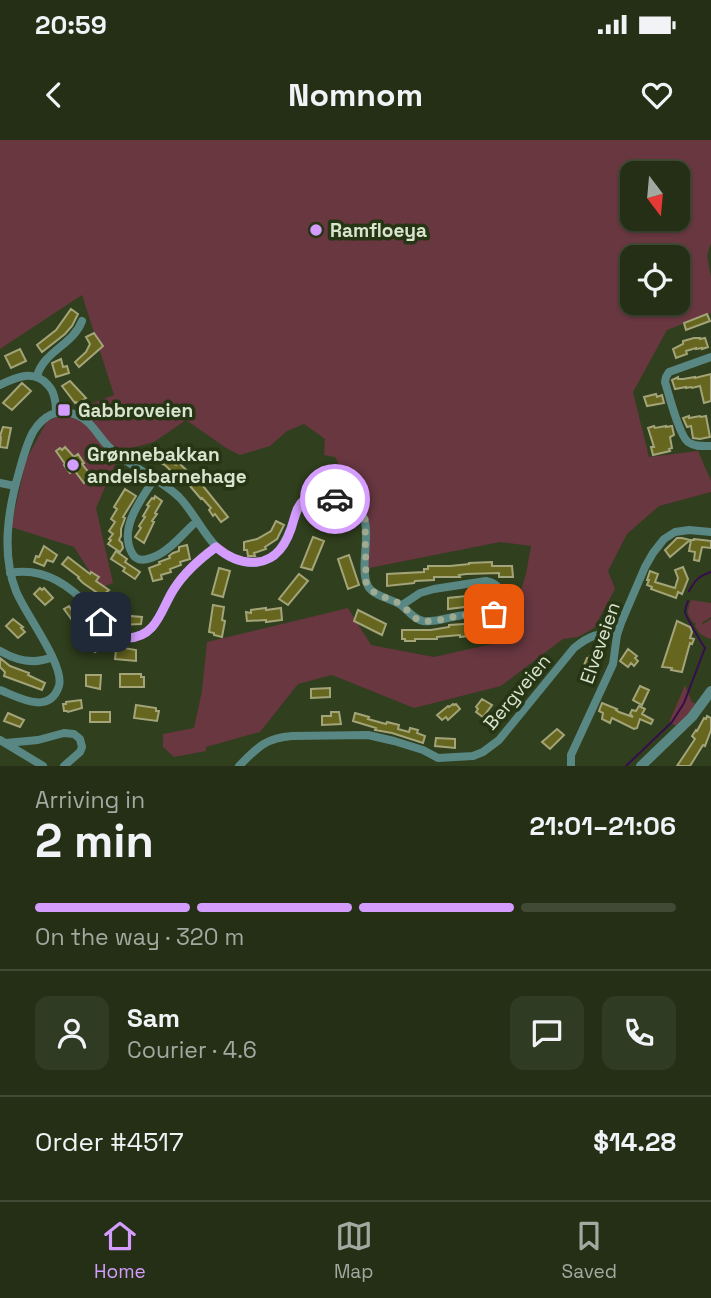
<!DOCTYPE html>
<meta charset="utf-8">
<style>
:root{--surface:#242f16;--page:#303b23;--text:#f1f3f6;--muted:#a3a9a1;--line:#414a35;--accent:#d39cfd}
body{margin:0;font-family:"Space Grotesk",sans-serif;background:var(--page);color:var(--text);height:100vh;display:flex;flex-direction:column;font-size:26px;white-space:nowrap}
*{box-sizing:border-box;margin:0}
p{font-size:23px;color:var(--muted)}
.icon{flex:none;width:38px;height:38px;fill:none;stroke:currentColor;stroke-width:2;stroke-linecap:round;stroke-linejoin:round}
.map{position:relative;height:626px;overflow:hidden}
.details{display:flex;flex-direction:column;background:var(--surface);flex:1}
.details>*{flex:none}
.needle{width:46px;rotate:164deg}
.buttons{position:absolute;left:620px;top:21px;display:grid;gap:14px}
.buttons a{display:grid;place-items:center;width:70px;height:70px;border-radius:14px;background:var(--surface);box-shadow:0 2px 5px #0004,0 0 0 2px var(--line);font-size:35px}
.pin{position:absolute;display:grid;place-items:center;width:60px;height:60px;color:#fff;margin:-30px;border-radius:14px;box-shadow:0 4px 10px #0006}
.courier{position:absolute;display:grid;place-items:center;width:70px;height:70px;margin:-35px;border:5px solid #d39cfd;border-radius:50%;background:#fff;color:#222;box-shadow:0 2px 9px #0007}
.overview em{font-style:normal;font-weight:800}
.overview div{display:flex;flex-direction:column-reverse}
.overview{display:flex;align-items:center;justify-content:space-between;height:119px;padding:0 35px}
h1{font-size:46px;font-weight:800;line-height:52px}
.bar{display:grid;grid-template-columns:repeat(4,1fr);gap:10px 7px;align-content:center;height:84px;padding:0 35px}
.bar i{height:9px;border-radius:5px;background:var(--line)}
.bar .selected{background:var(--accent)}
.bar p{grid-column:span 4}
.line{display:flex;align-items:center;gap:18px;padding:0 35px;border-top:2px solid var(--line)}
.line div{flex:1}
.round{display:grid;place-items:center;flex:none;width:74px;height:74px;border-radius:14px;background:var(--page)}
.status{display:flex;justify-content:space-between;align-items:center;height:49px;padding:0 35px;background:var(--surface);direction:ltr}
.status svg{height:19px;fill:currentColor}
header{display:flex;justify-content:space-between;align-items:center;height:91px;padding:0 35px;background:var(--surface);font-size:32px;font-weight:800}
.tab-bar{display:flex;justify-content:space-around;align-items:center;height:98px;border-top:2px solid var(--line);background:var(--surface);font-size:19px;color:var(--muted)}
.tab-bar a{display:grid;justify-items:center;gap:4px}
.tab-bar .selected{color:var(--accent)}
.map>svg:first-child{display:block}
</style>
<div class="status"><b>20:59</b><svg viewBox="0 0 49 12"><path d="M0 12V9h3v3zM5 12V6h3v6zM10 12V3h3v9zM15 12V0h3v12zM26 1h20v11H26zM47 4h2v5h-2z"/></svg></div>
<header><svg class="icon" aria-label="back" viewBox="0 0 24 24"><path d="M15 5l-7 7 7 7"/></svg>Nomnom<svg class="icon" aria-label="heart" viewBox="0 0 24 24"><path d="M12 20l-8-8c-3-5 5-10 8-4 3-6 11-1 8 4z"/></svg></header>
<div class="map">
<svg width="711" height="626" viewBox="0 0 711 626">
<rect width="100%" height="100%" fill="#303f1d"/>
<!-- green -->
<path fill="#683740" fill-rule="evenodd" d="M0,0h711v103l-4,13 4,21v36l-44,17 -34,62 16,65 49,-6 13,30v11l-52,14 -32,28 -19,37 7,18 -21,39 -16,9 -15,2 -62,47 -87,22 -82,-33 -34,9 -38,48 -54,15v4l-32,6 -11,-10v-13l31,-6 8,-37 5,-49 141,-34 23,37 63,12 71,-16 21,-67 5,-28 -31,-4 -131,26 -7,-63 -17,-30 -10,8 3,-21 -3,-5 -11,-2 1,-16 -21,-15 -17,7 -17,15 -30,9 -14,-7 -40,-28 -32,22 -33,9 -25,57 17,75 -13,5 -26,-41 -63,-20 15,-67 21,-39 67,-26 -32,-100 -82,54zM632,33h45v46h-45zM632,117h45v46h-45z
M691,460l20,3v14l-8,5 -1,3 9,-6v20c-8,-2 -12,-6 -16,-13l1,-3h-2c-8,-9 -7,-12 -3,-23z
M685,545l7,17 6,3 -21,21 -7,-3v-3z"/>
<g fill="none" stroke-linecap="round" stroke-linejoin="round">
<!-- stream -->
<path stroke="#370d4f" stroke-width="2" d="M689,451c6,-11 10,-15 22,-19
M626,626l46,-44 12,-19 21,-55c-3,-4 -20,-33 -20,-36 0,-3 2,-8 3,-11"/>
</g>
<!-- building -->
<path fill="#66661f" stroke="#a3a479" stroke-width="2" d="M71,169l7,5 -6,12 -7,8 -23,18 -5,-7 19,-15z
M707,174l3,7 -24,9 -2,-7z
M94,193l9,13 -24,21 -4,-5 11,-10 4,-8 -4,-7z
M694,198h6v1l5,-1 3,9 -6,2v-1l-6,1v-1l-10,3 1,3 -11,4 -3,-9 10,-5v-3z
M20,209l6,12 -15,7 -6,-12z
M61,219l2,8 4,-1 2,7 -13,4 -4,-14z
M711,234v27l-7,2 -4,-17 -8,2 -1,-1 -5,1v-1l-11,2 -3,-9 6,-3v2h5l12,-2v1z
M70,241l16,17 -8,5 -2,-1 -1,1 -13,-17z
M22,243l9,8 -19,19 -9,-7z
M656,254l1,3 5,-2 2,8 -17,3 -3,-9z
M689,276v2l11,-2 1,1 5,-1 4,21 -10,2 -7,-1 -2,-12 -4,1 -4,-9z
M654,286l1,2 11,-2v1l6,-1 2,9 -4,2 2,11 -3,1 1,2 -17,4 -2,-8h3l-6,-19z
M3,287l8,1 -4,20 -7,-1 1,-10 -1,-1z
M65,307l9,10 4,-3 6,9 -2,1 8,10 -4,3 2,2 -4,4 -10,-13 -4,3 -6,-8 1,-1 -9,-13 4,-3 2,2z
M159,312l17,13 2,-3 25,24 25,31 -7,5 -6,-8 -2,2 -4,-6 2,-2 -9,-10 -1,1 -11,-13 -10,-10 -2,2 -12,-12 -12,-7z
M125,349l11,7 -13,21 2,1 -4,11v7l-2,4 3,3 1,5 -3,4 -12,-8 3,-4 -2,-1 4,-5 -4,-3 6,-9 -4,-3 6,-10 -3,-2z
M155,356l7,5 -7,12 2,1 -5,7 2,1 -10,21 -9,-6 6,-9 -2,-2 6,-9 -2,-1 6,-10 -2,-1 5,-7 2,1z
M315,365l25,7 -2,9 -26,-7z
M276,381l8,4 -7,14 -12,8 1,2 -12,4 1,3h-7l-1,-6h-3v-8l13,-3 14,-8z
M313,397l11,4 -12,29 -11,-3z
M677,398h5l8,2 -20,17 -5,-7z
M694,399l17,2v7l-9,-1 -3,14 -5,-1 1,-8 -6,-1 2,-11h3z
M187,405l3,14 -10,3 1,3 -11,4 1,3 -10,3 1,4 -9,2 -4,-13 11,-4 -1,-2 11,-4 -1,-2 4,-3 6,-2v-4z
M44,406l13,9 -4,7 -6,-2 -3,6 -10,-4 2,-6 3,1z
M116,411l11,8 -2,3 15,10 -5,7 -12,-8 2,-3 -14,-9z
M349,415l10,30 -11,4 -10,-30z
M68,417l22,17 1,-2 8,5 -3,4 13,9 -5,4 13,10 -7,9 -10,-7 1,-5 -4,-4 2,-3 -16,-11 -5,-5 1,-1 -17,-13z
M492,422v4h20l1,11h-14v-4l-33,1 -7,1 1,2h-26v3l-19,1 -1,2 -27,3v-12l37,-2v-3h4v-3h22l19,-2v-1z
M683,427l5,12 -6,15 -4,-2 -2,6 -25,-9 1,-2 -5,-2 2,-5h-2l3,-9 8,3 -3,8 20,6 3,-10 -3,-8z
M219,428l11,3 -7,26 -11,-3z
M299,434l9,7 -20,24 -9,-6z
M40,448l2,2 2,-2 9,10 -8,7 -11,-11z
M495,453v11l-8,3 -14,-1 -25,3v-11z
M213,465l11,2 -2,13 3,1 -3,16 -8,-2v-2l-5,-1z
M69,466l2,3 4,-3 8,12 -8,6 -11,-15z
M266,468v2l15,-2 1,12 -16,2v-2l-19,1 -1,-9 5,1v-3z
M358,470l28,14 -4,11 -28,-14z
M118,475l24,2 -1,7 -23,1z
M13,479l10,8 -2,1 4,4 -7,6 -12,-12z
M677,481l13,6 2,5 -2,6 4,1 -2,5 -2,-1 -8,29 -11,-2 1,-2 -10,-1z
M479,483v2h11v9l-19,1 -3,1 -8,1v-2l-23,2v2h-22v2h-10v-2h-3v-9h29l18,-3v-2z
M93,490l10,17 -8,5 -8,-18z
M116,502l2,1v4l18,3v11l-21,-2 1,-9h-5l-1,-7z
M628,509l9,7 -2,2 3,3 -4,5 -3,-3 -3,4 -8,-6z
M590,516l8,3 -6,15 -10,-4 5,-12h2z
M0,518l10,8 19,7 -1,2 17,8 -3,7 -38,-14 1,-4 -5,-5z
M120,534h21v3h3v10h-24z
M86,535h15l-1,14 -14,-3z
M640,546l9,4 -7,15 -9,-5z
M330,548v9l-19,1v-9z
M482,559l10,6 -9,12 -7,-5 2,-3 -2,-2z
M81,560l1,8 -14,4 -1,-1h-3l-1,-7h3v-2z
M602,563l15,6 -1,1 3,2 14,5 -3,-3 2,-4 4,1 3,-5 6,3 -3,5 11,6 -2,4 -11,-5 -3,9 -3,1 -22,-11 -2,5 -8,-4 1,-6 -4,-2z
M453,564l1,1 2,-1 4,5 -12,11 -2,-3 -4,3 -5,-5 11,-9 1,1z
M136,565l20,3v3h3l-2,10 -23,-3z
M90,572h20v10h-20z
M331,572h8l2,12 -19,1v-9h9z
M8,573l16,7 -4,7 -16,-6z
M355,573l14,4 -1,2 18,5 1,-2 12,3 -1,4 11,3 1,-4 8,2 -1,3 8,3 -2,7 -31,-10 -17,-3 1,-2 -23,-7z
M707,576l4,2v12l-6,16 -2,-1 -13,21h-13l18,-27 -3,-3 4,-6 1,1 7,-13 2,1z
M557,589l7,6 -14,14 -8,-7z
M436,598l19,1v9l-20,-2z"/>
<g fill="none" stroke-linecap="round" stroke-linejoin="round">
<!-- minor -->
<path stroke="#598884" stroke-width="8" d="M711,217l-42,15 -3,5 -1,5c4,13 14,53 23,60 7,5 15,4 23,4
M37,236c7,-25 36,-31 45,-55
M0,245c16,-8 34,-16 48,0 7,7 8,17 8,27
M155,338c-13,20 -37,50 -23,75 5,10 15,7 24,3 16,-7 28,-24 41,-35
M0,343l15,3
M10,433c33,-6 59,11 80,35 6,8 12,19 20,24 8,6 17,7 26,4 23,-5 26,-30 38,-48 11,-16 27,-30 43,-41
M0,511c17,10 34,14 52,6
M0,550c18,7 49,26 59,-4 6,-21 -34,-72 -43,-95 -15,-38 -8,-81 3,-119 4,-14 7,-27 14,-40 10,-16 25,-25 44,-17 15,6 22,23 33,33 21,20 48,29 69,49 21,21 32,60 65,65 9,2 19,0 26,-4 26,-16 21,-64 48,-64 5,0 10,3 15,4 7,2 14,4 20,7 25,13 5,57 14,79 5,13 25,14 35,22 7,5 11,13 21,15 13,2 28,-5 42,-6 7,0 14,2 21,1 5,0 10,-3 14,-6 7,-14 1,-26 -14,-29l-52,8 -14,4 -18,12
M0,600l43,26
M6,603l32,-3 26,-7 10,1 6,5 2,8 -2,5 -16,14
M239,626c18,-18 26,-28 53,-30l76,-1 26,6 29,9 15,8 35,-2 10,-4 16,-12 75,-92c15,-12 24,-16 43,-13
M571,626v-11l42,-91 4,-29 4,-12 24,-56 8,-14 11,-14 11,-7 14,-2 22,2"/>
<!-- tertiary -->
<path stroke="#598884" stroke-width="10" d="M641,626l51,-49 19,-26"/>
</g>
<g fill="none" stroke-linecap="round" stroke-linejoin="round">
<!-- done -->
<path stroke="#9eaa91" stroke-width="7" stroke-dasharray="0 12.6" d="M335,359l21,8 9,12 1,63c6,15 24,15 36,23 7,6 11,15 22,16 14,2 29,-6 43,-6 10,0 18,2 27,-1"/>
<!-- route -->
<path stroke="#d39cfd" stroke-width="9" d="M101,482c7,9 14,16 27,16 29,-1 33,-29 46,-49 10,-16 27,-31 42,-42 12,10 25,17 41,15 22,-2 32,-23 37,-43 2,-7 4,-14 10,-19 10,-9 20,-5 31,-1"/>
</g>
<!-- markers -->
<g fill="#d39cfd" stroke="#263513" stroke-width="2.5">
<circle cx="316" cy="90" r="7"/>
<rect x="57" y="263" width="14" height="14" rx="3.5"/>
<circle cx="73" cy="325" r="7"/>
</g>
<g text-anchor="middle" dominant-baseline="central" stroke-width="7" stroke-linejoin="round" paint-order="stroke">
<!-- poi labels -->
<g font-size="19" font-weight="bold" fill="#d9e4cf" stroke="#263513" text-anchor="start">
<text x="330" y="90">Ramfloeya</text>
<text x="78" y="270">Gabbroveien</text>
<text x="87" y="314">Grønnebakkan<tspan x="87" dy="22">andelsbarnehage</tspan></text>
</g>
<!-- street labels -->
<g font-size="19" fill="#d9e4cf" stroke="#263513">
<text transform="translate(600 503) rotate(-71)">Elveveien</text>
<text transform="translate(517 552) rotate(-50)">Bergveien</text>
</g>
</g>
</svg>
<div class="buttons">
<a><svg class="needle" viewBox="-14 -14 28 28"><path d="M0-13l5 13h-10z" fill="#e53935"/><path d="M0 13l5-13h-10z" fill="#a3a9a1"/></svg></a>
<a><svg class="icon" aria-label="locate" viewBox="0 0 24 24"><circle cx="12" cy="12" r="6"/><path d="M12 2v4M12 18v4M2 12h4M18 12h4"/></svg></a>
</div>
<div class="pin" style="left:494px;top:474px;background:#ea580c"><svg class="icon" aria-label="bag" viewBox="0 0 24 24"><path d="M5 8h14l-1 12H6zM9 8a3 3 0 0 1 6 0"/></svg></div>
<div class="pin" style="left:101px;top:482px;background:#1f2937"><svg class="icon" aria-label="home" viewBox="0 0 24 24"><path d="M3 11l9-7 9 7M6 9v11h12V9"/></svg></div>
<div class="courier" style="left:335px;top:359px"><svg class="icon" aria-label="car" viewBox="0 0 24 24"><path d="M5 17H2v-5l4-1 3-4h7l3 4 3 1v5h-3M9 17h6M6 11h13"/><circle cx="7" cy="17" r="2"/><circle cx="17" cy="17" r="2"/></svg></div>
</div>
<section class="details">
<div class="overview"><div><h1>2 min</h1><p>Arriving in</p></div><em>21:01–21:06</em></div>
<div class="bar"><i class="selected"></i><i class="selected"></i><i class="selected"></i><i></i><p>On the way · 320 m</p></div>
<div class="line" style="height:126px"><a class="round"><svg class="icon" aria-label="person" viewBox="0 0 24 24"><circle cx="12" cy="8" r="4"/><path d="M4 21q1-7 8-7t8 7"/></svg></a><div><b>Sam</b><p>Courier · 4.6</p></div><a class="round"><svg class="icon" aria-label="chat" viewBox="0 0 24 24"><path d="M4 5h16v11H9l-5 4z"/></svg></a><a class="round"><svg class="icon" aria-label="phone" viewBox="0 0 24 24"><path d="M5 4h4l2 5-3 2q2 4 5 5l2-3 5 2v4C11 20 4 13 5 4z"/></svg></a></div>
<div class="line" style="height:91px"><div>Order #4517</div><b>$14.28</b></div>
</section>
<nav class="tab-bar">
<a class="selected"><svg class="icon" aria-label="home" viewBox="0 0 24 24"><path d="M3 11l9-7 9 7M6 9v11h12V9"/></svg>Home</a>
<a><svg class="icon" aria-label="map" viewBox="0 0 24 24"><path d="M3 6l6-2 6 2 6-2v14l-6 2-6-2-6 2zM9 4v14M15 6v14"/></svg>Map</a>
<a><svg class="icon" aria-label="saved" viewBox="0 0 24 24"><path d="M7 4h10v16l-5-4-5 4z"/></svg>Saved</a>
</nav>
